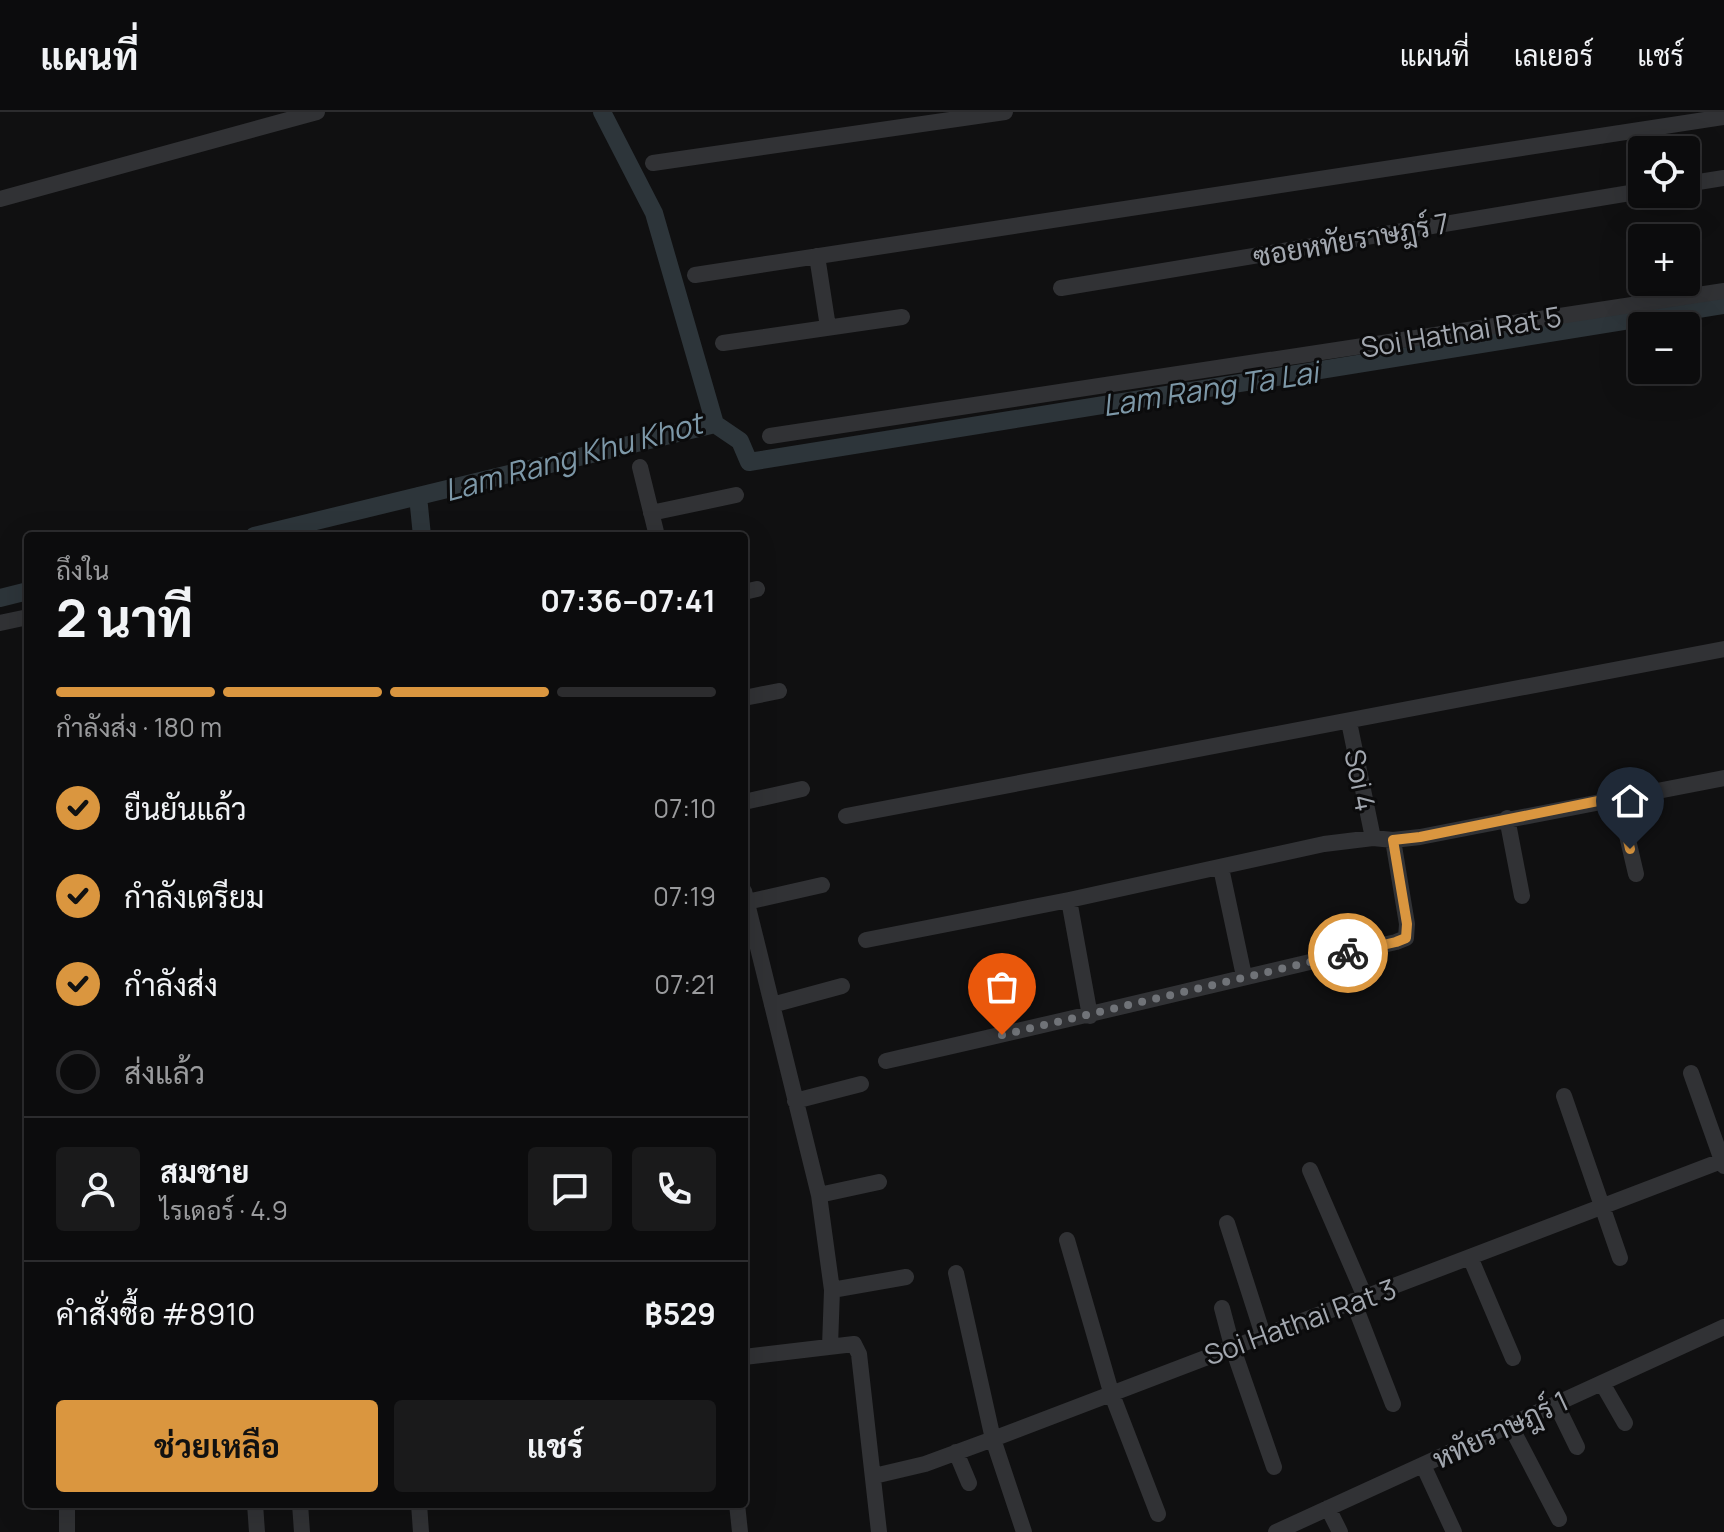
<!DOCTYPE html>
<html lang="th">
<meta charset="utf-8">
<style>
:root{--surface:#0c0c0d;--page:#1a1a1b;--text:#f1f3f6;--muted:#9a9b9d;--line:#2c2c2e;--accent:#da963f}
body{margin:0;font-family:Manrope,Sarabun,sans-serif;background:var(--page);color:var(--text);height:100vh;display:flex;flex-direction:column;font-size:30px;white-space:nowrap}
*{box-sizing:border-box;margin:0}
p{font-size:26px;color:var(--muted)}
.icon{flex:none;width:44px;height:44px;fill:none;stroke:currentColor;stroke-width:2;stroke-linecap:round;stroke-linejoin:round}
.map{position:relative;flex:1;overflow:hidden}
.side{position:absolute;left:24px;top:420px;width:724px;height:976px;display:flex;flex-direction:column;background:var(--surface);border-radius:8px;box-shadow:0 8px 32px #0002,0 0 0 2px var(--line)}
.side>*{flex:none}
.tools{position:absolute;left:1628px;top:24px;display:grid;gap:16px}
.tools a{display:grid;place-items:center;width:72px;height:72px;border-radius:8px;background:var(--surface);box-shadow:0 8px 32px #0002,0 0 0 2px var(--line);font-size:40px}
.pin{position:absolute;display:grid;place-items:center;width:68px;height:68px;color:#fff;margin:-82px -34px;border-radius:50% 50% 50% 0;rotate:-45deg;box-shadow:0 0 8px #0007}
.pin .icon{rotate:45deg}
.courier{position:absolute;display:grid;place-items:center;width:80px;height:80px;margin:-40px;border:6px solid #da963f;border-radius:50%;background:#fff;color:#222;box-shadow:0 2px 10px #0007}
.overview em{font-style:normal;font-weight:700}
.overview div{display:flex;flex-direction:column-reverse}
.overview{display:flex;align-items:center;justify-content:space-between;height:136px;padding:0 32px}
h1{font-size:52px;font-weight:700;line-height:60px}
.bar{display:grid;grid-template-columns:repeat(4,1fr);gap:12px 8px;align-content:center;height:96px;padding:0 32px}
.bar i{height:10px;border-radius:6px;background:var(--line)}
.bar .current{background:var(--accent)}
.bar p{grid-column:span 4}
.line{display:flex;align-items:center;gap:20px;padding:0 32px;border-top:2px solid var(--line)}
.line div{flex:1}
.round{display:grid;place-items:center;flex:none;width:84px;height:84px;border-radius:8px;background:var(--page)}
ol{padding:0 32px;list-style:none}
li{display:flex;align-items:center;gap:24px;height:88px}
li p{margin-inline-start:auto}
li .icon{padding:8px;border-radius:50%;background:var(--accent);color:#111;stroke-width:4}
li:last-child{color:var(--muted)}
li i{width:44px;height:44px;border:4px solid var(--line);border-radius:50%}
.cta{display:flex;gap:16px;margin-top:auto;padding:16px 32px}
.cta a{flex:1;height:92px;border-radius:8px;background:var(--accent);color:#111;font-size:32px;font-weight:700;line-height:92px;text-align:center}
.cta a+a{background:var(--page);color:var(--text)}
header{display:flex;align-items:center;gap:48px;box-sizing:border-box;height:112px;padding:0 40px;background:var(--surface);border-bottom:2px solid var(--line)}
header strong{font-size:38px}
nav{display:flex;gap:44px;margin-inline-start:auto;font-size:28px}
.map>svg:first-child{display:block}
</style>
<header>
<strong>แผนที่</strong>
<nav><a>แผนที่</a><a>เลเยอร์</a><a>แชร์</a></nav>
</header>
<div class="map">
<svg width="1724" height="1420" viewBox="0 0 1724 1420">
<rect width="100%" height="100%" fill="#101011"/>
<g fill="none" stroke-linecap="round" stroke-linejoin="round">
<!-- canal -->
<path stroke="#2d353a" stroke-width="18" d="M715,312l25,17 9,21 975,-157
M418,384l4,40
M254,424l461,-112 -61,-211 -52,-101
M0,486l28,-7"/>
<!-- minor -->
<path stroke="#313235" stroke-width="16" d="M653,51l352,-51
M1686,72l38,-6
M0,87l317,-87
M817,144l11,71
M695,163l1029,-158
M1061,176l581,-97
M723,231l179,-26
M770,324l954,-145
M640,355l17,69
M651,401l85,-18
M744,480l13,-3
M0,511l28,-6
M744,586l35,-7
M1349,610l24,116
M1618,685l18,77
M744,690l58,-13
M846,704l878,-167
M1507,706l15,78
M1221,756l23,108
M744,779l75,304 13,95 -2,56
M1069,788l21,116
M747,790l75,-17
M866,828l203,-40 255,-56 49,-6 20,2 27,-3 304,-59
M772,893l70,-19
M886,949c171,-38 340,-80 510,-119l10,-4 1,-14 -14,-84
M1691,961l33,93
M1564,984l56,162
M795,989l66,-17
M1310,1058l55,127
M819,1083l60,-13
M1227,1111l36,112
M1067,1128l44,152 47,122
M1470,1145l43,101
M956,1161l37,166 31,93
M832,1178l74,-13
M1353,1189l40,103
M1222,1196l10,38 42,121
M744,1245l110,-13 5,10 20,178
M1602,1271l23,40
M1556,1292l21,43
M1510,1313l49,94
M956,1340l13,31
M1423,1353l31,67
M874,1364l51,-12 68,-25 731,-279
M67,1392v28
M255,1392l2,28
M300,1392l2,28
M419,1392l2,28
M737,1392l3,28
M1328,1396l12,24
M1276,1420l448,-205"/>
</g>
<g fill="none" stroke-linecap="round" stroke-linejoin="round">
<!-- done -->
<path stroke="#707378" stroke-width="8" stroke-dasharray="0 14.4" d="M1002,923l346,-82"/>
<!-- route -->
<path stroke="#da963f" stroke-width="10" d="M1348,841l48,-11 10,-4 1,-14 -14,-84 27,-3 198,-40 12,52"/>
</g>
<g text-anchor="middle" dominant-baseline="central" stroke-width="6" stroke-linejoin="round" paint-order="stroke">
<!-- street labels -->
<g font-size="28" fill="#a3a8b0" stroke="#0b0b0c">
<text transform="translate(1351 127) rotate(-10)">ซอยหทัยราษฎร์ 7</text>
<text transform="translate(1461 219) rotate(-9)">Soi Hathai Rat 5</text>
<text transform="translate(1361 668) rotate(79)">Soi 4</text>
<text transform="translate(1300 1209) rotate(-20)">Soi Hathai Rat 3</text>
<text transform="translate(1500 1317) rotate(-25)">หทัยราษฎร์ 1</text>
</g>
<!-- water labels -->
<g font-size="30" font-style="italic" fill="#7d98a8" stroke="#0b0b0c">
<text transform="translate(1210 276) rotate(-9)">Lam Rang Ta Lai</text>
<text transform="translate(573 344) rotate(-15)">Lam Rang Khu Khot</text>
</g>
</g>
</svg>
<div class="tools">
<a><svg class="icon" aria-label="locate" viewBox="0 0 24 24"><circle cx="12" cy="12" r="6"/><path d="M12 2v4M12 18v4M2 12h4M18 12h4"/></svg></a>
<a>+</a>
<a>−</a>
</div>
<div class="pin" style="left:1002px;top:923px;background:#ea580c"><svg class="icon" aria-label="bag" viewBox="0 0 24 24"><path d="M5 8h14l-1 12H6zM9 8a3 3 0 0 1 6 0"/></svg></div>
<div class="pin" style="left:1630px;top:737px;background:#1f2937"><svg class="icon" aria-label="home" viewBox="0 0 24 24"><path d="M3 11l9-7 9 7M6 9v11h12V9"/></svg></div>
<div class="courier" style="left:1348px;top:841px"><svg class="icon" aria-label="bike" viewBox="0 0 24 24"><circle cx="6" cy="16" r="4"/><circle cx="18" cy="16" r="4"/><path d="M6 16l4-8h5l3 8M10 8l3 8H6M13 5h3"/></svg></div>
<section class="side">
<div class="overview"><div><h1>2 นาที</h1><p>ถึงใน</p></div><em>07:36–07:41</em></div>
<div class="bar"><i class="current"></i><i class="current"></i><i class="current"></i><i></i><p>กำลังส่ง · 180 m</p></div>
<ol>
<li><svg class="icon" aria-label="check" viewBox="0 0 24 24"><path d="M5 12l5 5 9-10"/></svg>ยืนยันแล้ว<p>07:10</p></li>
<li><svg class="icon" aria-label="check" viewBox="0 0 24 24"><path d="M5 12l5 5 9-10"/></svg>กำลังเตรียม<p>07:19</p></li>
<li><svg class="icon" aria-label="check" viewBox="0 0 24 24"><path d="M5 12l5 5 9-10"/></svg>กำลังส่ง<p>07:21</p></li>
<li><i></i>ส่งแล้ว</li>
</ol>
<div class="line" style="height:144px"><a class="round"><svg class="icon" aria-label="person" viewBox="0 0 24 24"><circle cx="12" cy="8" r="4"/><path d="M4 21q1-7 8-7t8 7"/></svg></a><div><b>สมชาย</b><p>ไรเดอร์ · 4.9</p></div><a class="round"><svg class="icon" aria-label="chat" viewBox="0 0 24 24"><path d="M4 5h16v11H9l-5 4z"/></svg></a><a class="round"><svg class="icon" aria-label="phone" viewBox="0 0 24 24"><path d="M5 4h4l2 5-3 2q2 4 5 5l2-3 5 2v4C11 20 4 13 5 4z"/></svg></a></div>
<div class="line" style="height:104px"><div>คำสั่งซื้อ #8910</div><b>฿529</b></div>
<div class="cta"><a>ช่วยเหลือ</a><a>แชร์</a></div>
</section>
</div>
